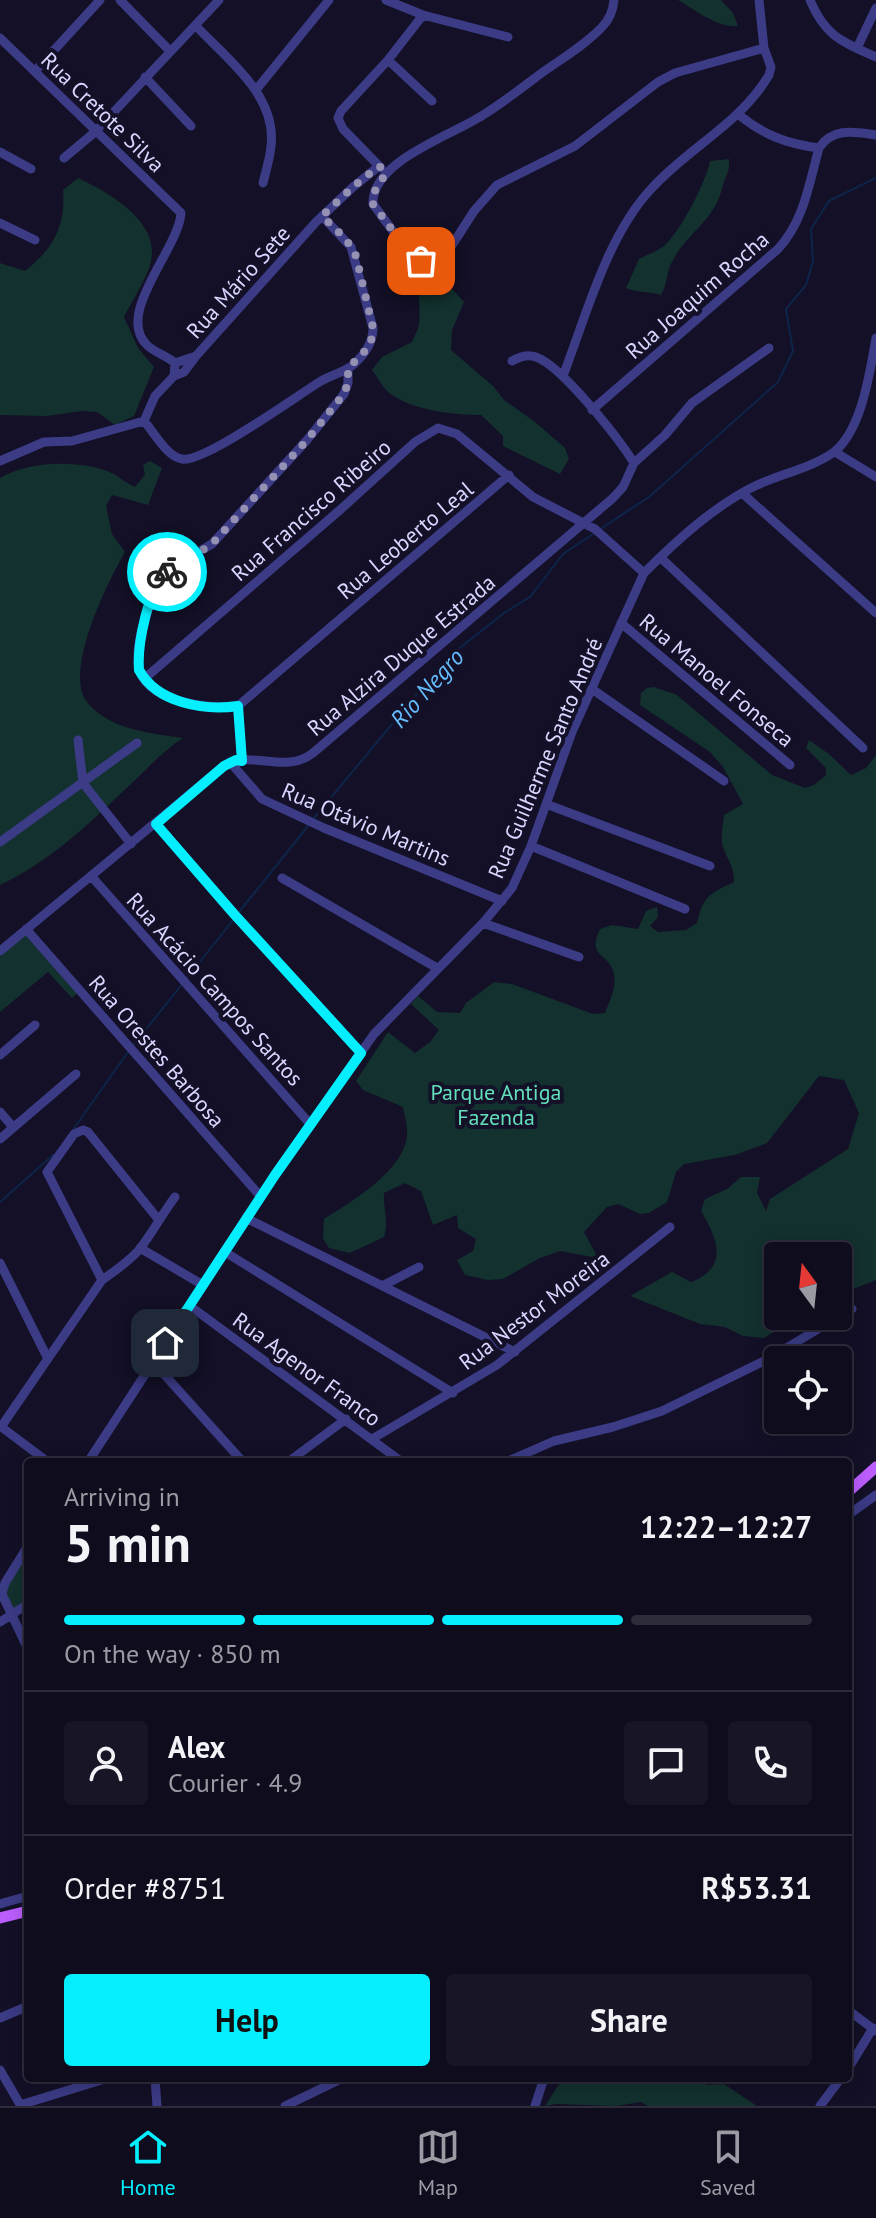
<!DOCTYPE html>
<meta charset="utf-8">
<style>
:root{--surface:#0e0c1d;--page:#171526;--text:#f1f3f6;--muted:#9b9ba4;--line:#2e2c3b;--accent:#04eefd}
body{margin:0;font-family:"PT Sans",sans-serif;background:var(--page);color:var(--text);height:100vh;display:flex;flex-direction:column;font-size:30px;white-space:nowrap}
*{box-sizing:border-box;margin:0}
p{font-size:26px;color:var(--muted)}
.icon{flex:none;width:44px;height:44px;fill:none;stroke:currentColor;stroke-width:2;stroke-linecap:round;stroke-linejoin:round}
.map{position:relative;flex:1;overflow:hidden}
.details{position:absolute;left:24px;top:1458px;width:828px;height:624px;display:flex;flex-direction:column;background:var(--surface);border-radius:8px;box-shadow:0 4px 20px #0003,0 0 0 2px var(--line)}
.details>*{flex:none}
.needle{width:52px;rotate:345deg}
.tools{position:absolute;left:764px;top:1242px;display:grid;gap:16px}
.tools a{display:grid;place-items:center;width:88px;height:88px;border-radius:8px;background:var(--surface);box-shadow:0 4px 20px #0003,0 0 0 2px var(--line);font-size:40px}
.pin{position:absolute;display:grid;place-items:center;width:68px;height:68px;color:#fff;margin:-34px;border-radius:16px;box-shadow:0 4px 12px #0006}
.courier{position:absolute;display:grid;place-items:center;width:80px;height:80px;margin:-40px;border:6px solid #04eefd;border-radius:50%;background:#fff;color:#222;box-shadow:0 2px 10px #0007}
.overview em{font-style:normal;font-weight:700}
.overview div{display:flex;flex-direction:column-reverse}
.overview{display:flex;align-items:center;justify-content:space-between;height:136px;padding:0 40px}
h1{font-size:52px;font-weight:700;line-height:60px}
.bar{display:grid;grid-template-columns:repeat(4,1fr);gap:12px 8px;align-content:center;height:96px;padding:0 40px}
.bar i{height:10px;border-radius:6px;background:var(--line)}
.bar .on{background:var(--accent)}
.bar p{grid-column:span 4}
.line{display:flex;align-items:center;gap:20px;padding:0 40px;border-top:2px solid var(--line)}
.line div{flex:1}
.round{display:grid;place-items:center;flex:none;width:84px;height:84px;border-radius:8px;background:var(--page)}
.action{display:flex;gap:16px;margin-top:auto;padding:16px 40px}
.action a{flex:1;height:92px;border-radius:8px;background:var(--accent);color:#111;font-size:32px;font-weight:700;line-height:92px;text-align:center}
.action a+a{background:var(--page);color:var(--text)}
.tab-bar{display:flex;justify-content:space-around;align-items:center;height:112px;border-top:2px solid var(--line);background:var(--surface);font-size:22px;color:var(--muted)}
.tab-bar a{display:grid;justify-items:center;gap:4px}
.tab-bar .on{color:var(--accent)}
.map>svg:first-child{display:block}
</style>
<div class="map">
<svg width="876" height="2106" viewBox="0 0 876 2106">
<rect width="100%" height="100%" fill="#131027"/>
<!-- green -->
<path fill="#13312f" d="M678,0h43l12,13 5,13c-20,2 -43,-16 -60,-26z
M729,159c1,15 -4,16 -7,30 -9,33 -34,43 -49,71 -7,11 -5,24 -12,35 -12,-4 -24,-2 -35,-7l13,-29c9,-5 20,-8 27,-15 16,-16 40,-62 44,-83z
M78,178c30,14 82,43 73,83 -3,16 -19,40 -27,56l14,31 16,19 -20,49 -19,9 -18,-13 -15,-1 -36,5 -46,-1v-152l25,8c28,-22 41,-45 38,-81z
M436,272l28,30 -12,28 -1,20 42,36 11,14 31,22 30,26 4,11 -9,15 -57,-28v-10l-22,-21c-27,0 -73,-5 -94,-24 -5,-5 -10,-15 -15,-21l10,-13 30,-15c2,-5 6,-12 7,-18 3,-25 -8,-34 17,-52z
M150,461l12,7 -14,37 -36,-10 -6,11 6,28 13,18c-17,29 -62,120 -38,150 23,28 63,31 96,36 -20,13 -34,29 -51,45 -39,37 -82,79 -132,102v-407c28,-17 76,-18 107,-7 10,3 18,12 28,16l10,-12 -2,-10z
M654,687l23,8 95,80 33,13 9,-3 12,-10v-7l-20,-20 3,-8 20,14 22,21 15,-7 10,-13v525l-38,15v-39h-60v60h22l-36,22 -21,-2 -18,-9 -25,-3 -70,-28 42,-24 19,10c39,-15 26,-44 10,-71l4,-12 22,-10 14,-12h19l-3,16 9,18 4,-12 78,-50 11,-36 -15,-33 -25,-4 -52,67 -32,12 -51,9 -8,8 -9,30 -18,11 -9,1 -22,-10 -11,3 -23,25 14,26 -38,-7 -20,7 -37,21 -15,1 -23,-5 -8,-15 16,-9 3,-12 -18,-11 -1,-13 -24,10 -12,-34 -16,-8 -21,10c-1,16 5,28 0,44l-34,16 -21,-5 -6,-9 1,-20c27,-17 83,-50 83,-86 1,-8 -3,-18 -4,-26l-40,-17 -7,-9 32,-49 27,21 15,-11 9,-12 -28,-26 7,-8 19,16 23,1 6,-10 28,-21 18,2 81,30 12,-1c5,-13 14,-30 7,-45 -8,-16 -24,-12 -12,-39l12,-4 26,4 8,-18 11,-4 1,10 -8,9 8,6 28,-2 11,-7c6,-28 14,-30 37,-41 0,-19 -8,-22 -12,-39 -1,-9 1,-19 2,-28l19,-11 -20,-37 -13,-15 -70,-47 1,-12 6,-5z
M26,933l52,60 -6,5 -24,-26 -48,40v-56z
M28,1546v57l-16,12 -7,-29z
M563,2078h131l14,7 16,-1 33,22h-109l-7,-4 -24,4 -61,-2 -11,2z"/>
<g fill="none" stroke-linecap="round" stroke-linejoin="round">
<!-- stream -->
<path stroke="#0d254a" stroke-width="2" d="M602,528l47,-31 129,-115 15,-31 -7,-42 20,-24 7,-24 -2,-32 18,-28 47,-23
M314,818l133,-160 57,-45 26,-16 33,-43 30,-20
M239,912l69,-86
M187,978l46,-58
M132,1047l51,-64
M72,1131l56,-79
M0,1202l53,-47"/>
<!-- minor -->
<path stroke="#3b3b86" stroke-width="9" d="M120,0l49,50
M386,0l37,15 85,22
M614,0c-1,11 -4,19 -12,27 -17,18 -39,31 -59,45 -20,15 -39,30 -60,43 -30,20 -112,46 -110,89l36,49 12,8 9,2 8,-3 11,-10 25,-39 23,-26 78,-39 83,-64 17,-9 89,-25
M810,0c15,36 32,42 66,57
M196,26c31,33 81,69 75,120 -1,12 -5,25 -8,37
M0,38l181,175c-2,36 -68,102 -33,133 8,7 19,10 27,17
M857,48l19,-40
M388,60l44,41
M35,71l65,-71
M145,77l46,49
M256,90l73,-90
M739,115c25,20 48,29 80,33 14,-21 35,-16 57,-13
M0,152l31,17
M64,158l31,-26 124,-132
M381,168l-38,-39 -5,-11 3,-7 47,-51 35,-45
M0,223l35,17
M512,361c7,-4 16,-7 24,-4 26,9 83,82 98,106
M174,376l10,-4 12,-16
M563,376c23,-60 44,-140 88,-187 37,-41 90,-66 118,-114l2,-8 -7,-19 -5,-48
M592,410l186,-161c26,-28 31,-65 41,-101
M144,421c10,11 23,36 38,38 22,4 116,-64 139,-78 9,-5 19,-8 28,-13 13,-10 24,-23 24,-40l-22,-81 -29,-31
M835,452l41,25
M0,461l44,-19 28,-1 72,-20 11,-25 19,-20 1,-13 21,-7 120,-134 37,-35 26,-21
M742,493l134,120
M660,557l203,191
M621,623l169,142
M144,679l197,-170 74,-67 23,-14 19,6 76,63 62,32 49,44
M592,689l132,92
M238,706c-28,4 -93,-4 -99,-39 -5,-26 10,-57 17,-81l4,-9 11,-9 41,-24 95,-104 37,-46 4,-11v-15
M238,706l271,-231
M238,706l4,55
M78,740l5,43 48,61
M230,762l32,37 62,29 178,73
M546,804l164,62
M156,824l78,90 127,139
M0,842l137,-99
M531,846l154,63
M92,877l219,248
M282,878l155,90
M483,923l96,34
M26,929l235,268
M0,951l224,-185c27,-17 61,9 89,-13l300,-255 10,-11 11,-24 31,-28 27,-32 77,-55
M0,1055l35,-30
M0,1112l13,15
M0,1139l76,-65
M246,1218l269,134
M140,1248l63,37
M225,1252l228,141
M0,1263l47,94
M102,1280l-55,-108 27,-38 9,-4 5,2 70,87
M382,1286l37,-19
M190,1306l212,156
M153,1362l90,100
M0,1426l48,36
M1,1427l101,-147c13,-9 25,-17 36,-29 12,-14 24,-37 37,-54
M372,1439l125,-74 173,-138
M88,1462l187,-287 99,-141 109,-111 29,-35 19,-42 41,-114 72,-159c32,-32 70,-67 111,-87 23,-11 59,-19 79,-34 28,-22 36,-81 42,-114
M288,1462l58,-43
M506,1462l48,-21 59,-14 49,-16 104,-51 86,-51
M848,1515l28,-20
M0,1590l28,59
M1,1597l4,-14 23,-37
M0,1622l28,-18
M0,1904l28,-8
M848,2010l28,21
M0,2018l28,-12
M848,2069l25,-41
M0,2070l21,36
M155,2078l2,28
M20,2105l88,-27
M285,2106l58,-28
M535,2106l9,-28
M820,2106l21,-28"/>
<!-- major -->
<path stroke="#bc5efe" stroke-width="11" d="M848,1492l28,-25
M0,1918l28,-7"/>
</g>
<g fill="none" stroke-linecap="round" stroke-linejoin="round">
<!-- done -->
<path stroke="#9491b3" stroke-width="8" stroke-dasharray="0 14.4" d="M167,572l45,-28 95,-104 37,-46 4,-11v-15c13,-13 25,-21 25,-40l-17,-72 -10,-17 -24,-23 31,-29 26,-21 7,7 -13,21v10l36,49 12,8"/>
<!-- route -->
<path stroke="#04eefd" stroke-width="10" d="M165,1343l110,-168 86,-122 -127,-139 -78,-90 68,-58 12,-6 6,1 -4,-55c-34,5 -81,-3 -99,-36 -2,-25 9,-82 28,-98"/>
</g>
<g text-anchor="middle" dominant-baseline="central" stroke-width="8" stroke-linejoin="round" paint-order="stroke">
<!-- street labels -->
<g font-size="22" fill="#d9d6ff" stroke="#131027">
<text transform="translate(103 112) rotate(44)">Rua Cretote Silva</text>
<text transform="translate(238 282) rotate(-48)">Rua Mário Sete</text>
<text transform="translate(697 295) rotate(-41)">Rua Joaquim Rocha</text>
<text transform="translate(311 510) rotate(-41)">Rua Francisco Ribeiro</text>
<text transform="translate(405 540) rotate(-40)">Rua Leoberto Leal</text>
<text transform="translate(401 655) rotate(-40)">Rua Alzira Duque Estrada</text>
<text transform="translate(717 680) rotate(40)">Rua Manoel Fonseca</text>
<text transform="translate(545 758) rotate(-67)">Rua Guilherme Santo André</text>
<text transform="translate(366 824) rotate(23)">Rua Otávio Martins</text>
<text transform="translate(215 989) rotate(48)">Rua Acácio Campos Santos</text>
<text transform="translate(157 1051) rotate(49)">Rua Orestes Barbosa</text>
<text transform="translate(534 1310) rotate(-37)">Rua Nestor Moreira</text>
<text transform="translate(307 1369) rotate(36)">Rua Agenor Franco</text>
</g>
<!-- park labels -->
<g font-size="22" fill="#62e0bb" stroke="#131027">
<text x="496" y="1092">Parque Antiga<tspan x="496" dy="25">Fazenda</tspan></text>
</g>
<!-- water labels -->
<g font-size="24" font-style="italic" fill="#65bdfe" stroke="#131027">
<text transform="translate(427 688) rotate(-48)">Rio Negro</text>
</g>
</g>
</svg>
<div class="tools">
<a><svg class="needle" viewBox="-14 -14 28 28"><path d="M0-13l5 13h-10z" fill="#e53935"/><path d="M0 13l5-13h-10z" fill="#9b9ba4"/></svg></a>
<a><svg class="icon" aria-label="locate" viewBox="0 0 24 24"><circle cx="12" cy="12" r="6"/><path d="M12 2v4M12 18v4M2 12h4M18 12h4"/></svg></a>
</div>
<div class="pin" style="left:421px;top:261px;background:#ea580c"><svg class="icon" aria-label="bag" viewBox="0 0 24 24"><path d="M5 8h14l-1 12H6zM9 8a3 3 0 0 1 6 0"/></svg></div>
<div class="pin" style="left:165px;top:1343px;background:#1f2937"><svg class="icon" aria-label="home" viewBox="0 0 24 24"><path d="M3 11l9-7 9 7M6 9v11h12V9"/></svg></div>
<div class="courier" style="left:167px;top:572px"><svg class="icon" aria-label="bike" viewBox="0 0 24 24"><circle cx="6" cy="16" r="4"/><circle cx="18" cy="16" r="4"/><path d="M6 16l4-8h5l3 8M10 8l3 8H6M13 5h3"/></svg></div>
<section class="details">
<div class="overview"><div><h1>5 min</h1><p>Arriving in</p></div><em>12:22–12:27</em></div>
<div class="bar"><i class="on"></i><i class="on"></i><i class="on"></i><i></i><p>On the way · 850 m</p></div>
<div class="line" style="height:144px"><a class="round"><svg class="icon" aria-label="person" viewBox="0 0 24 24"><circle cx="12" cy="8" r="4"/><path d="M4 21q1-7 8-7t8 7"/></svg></a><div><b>Alex</b><p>Courier · 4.9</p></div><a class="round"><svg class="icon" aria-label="chat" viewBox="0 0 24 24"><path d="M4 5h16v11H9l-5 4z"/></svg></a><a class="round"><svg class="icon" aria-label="phone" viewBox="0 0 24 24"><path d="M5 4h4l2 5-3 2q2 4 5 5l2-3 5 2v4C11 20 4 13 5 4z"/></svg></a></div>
<div class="line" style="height:104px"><div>Order #8751</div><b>R$53.31</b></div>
<div class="action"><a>Help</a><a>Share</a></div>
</section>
</div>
<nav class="tab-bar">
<a class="on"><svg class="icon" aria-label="home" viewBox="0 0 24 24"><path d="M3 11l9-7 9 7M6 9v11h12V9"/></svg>Home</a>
<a><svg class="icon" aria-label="map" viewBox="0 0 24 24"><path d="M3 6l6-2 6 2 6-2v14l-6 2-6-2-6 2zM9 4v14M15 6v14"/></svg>Map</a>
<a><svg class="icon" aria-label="saved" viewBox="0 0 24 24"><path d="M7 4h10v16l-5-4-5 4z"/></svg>Saved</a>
</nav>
